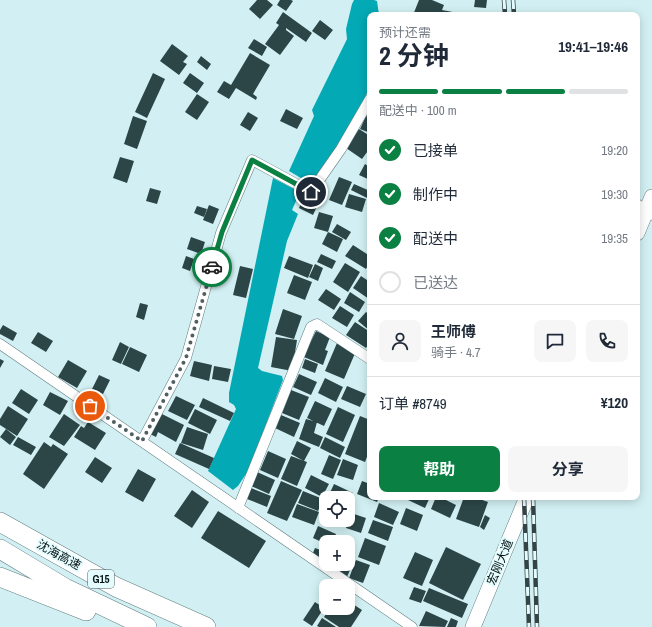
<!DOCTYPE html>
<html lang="zh">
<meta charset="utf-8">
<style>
:root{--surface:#fff;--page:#f6f6f7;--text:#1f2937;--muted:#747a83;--line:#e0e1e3;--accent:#0b8043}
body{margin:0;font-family:"Archivo Narrow","Noto Sans SC",sans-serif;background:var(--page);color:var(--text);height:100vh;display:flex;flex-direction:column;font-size:15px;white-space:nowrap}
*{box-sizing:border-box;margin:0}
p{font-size:13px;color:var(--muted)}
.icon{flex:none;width:22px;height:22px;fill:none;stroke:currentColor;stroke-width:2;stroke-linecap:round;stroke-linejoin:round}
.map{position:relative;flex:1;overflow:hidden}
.drawer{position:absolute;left:367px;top:12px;width:273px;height:488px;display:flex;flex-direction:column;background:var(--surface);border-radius:8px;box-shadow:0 2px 10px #0003}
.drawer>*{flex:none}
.buttons{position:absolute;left:319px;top:491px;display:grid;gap:8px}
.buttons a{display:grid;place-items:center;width:36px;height:36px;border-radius:8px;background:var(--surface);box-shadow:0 2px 10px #0003;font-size:20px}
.pin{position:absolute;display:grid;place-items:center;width:34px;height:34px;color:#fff;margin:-17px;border:2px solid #fff;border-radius:50%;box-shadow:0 1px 4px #0007}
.courier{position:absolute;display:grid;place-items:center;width:40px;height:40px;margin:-20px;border:3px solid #0b8043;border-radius:50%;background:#fff;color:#222;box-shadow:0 1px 5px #0007}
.overview em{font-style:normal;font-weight:700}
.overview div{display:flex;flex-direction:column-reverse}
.overview{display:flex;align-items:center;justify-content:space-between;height:68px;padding:0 12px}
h1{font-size:26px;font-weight:700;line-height:30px}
.bar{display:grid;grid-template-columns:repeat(4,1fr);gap:6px 4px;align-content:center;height:48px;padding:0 12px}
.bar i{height:5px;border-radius:3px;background:var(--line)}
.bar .on{background:var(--accent)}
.bar p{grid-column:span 4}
.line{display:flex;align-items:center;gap:10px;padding:0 12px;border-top:1px solid var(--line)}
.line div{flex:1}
.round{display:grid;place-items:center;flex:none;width:42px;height:42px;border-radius:8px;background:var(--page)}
ol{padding:0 12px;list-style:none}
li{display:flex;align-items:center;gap:12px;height:44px}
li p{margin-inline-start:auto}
li .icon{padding:4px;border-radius:50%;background:var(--accent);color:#fff;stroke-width:4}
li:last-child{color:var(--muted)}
li i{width:22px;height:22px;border:2px solid var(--line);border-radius:50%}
.button{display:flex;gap:8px;margin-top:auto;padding:8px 12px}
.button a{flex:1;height:46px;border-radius:8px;background:var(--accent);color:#fff;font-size:16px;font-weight:700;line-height:46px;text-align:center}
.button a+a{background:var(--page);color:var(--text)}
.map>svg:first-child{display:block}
</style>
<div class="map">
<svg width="652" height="627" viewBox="0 0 652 627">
<rect width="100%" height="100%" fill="#d2f0f3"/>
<!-- water -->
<path fill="#03a9b4" d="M354,0h20l3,1 2,14h-9v73l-34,61 -25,35 -22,-13 25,-55 -2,-6 35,-71 -1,-10 6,-25z
M273,178l27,14 -8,18 6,4 -11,27 -29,127 4,3 20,5 1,4 -35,91 -10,15 -5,4 -25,-19 28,-62 -2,-4 -5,-3v-9z"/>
<!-- building -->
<path fill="#2c4648" d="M257,0h10l6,5 -13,14 -11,-10z
M280,0h11l2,1 -7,10 -9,-6z
M419,0h13l12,5 -2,5 16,3 -1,2h-44z
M475,0h12l-1,8 -12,-1z
M283,12l29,21 -6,9 -20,-14v2l8,6 -14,19 -15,-11 14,-19 -3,-2z
M320,20l13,10 -8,10 -13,-9z
M254,39l13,8 -5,9 -14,-8z
M172,44l16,12 -5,6 4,2 -8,11 -19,-14z
M250,53l20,12 -17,29 4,3 -1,3 -20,-12 -7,11 -12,-7 7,-11 7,4z
M201,56l10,8 -4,6 -10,-8z
M153,73l12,6 -18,39 -12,-6z
M190,73l14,10 -7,10 -14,-10z
M197,94l12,8 -12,18 -12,-8z
M286,109l17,9 -6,11 -17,-8z
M248,112l10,6 -8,13 -10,-6z
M133,116l14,5 -10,28 -13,-5z
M366,116l4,2v15l-10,-4z
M359,129l11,7v12l-8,11 -16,-11z
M120,157l14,4 -7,22 -14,-5z
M365,164l5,3v13l-11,-5z
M339,177l13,5 -10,23 -13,-5z
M354,184l16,7 -1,8 -18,-9z
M150,188l11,3 -4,13 -11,-3z
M349,194l17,5 -4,13 -17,-5z
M304,197l14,7 -5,11 -14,-7z
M209,205l10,4 -6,15 -10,-4z
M197,206l10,3 -3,8 -10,-4z
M319,212l14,4 -5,16 15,7 -6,13 -15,-8 6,-12 -14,-4z
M337,224l14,8 -5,8 -14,-8z
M191,237l14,5 -4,12 -14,-5z
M353,245l17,11v6l-4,7 -21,-13z
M321,254l15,7 -4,8 -15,-7z
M186,256l8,3 -4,12 -8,-3z
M289,256l24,9 -5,13 -24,-10z
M345,263l15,9 -12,20 -15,-10z
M315,264l8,4 -5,13 -9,-4z
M240,266l13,3 -7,29 -13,-3z
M294,275l18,7 -7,18 -18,-7z
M361,276l9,6 -1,17 -16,-11z
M326,289l15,10 -7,11 -16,-10z
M350,292l15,10 -6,10 -15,-9z
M140,303l8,2 -4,15 -8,-3z
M340,306l14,9 -7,12 -15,-9z
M283,309l19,7 -8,23 -19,-5z
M366,312l4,3v16l-12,-10z
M355,322l15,10v10l-4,6 -20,-13z
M3,325l14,8 -4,8 -13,-7v-4z
M316,331l14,6 -5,13 3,1 -5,14 -19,-8 6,-14 8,4 -8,-4z
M38,332l15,9 -7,11 -15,-9z
M276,337l21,3 -5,31 -21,-4z
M120,342l9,5 -8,17 -9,-4z
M337,343l19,8 -12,28 -19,-8z
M130,347l17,8 -8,17 -17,-8z
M0,359l4,2 -4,7z
M305,359l13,5 -3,9 -13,-5z
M68,360l19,11 -10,17 -19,-11z
M194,361l18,4 -3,16 -19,-5z
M214,366l17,3 -3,13 -16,-3z
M299,374l18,8 -6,13 -18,-8z
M99,375l11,5 -7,14 -11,-5z
M325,378l18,9 -7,15 -18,-9z
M347,386l19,8 -6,13 -19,-8z
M21,389l17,11 -9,14 -17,-11z
M291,390l18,7 -10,23 -17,-7z
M50,392l18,9 -8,14 -17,-10z
M176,396l19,9 -8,15 -19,-9z
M203,398l31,15 -4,8 -31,-14z
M315,401l17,8 -8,17 -17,-8z
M8,406l20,13 -11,17 -17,-11v-6z
M338,407l17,8 -12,27 -17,-8z
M195,409l22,11 -7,14 -22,-11z
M154,410l12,6 -7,14 7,-14 18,9 -8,17 -18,-10 -2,5 -12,-6z
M64,414l16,11 -16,21 -15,-9z
M281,415l19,8 -6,14 -19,-9z
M360,416l10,4v29l-5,13 -20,-8z
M306,419l11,3 -3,11 9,4 -4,10 -20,-8z
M88,422l18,11 -11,17 -21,-13 7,-11 3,2z
M187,427l21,7 -5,16 -22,-7z
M6,429l10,8 -6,8 -10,-8z
M18,437l18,10 -5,8 -18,-10z
M325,437l20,10 -5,11 -20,-10z
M297,441l14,7 -7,13 -13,-7z
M44,442l7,5 2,-3 15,10 -24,35 -21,-15z
M180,443l34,15 -5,11 -34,-15z
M268,451l18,8 -8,19 -18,-8z
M329,455l12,5 -8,19 -12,-5z
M291,456l16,6 -10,24 -16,-7z
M95,457l17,11 -10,15 -17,-11z
M343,459l15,6 -5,15 -16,-5z
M138,469l18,10 -13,23 -18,-10z
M257,472l18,8 -6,14 -18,-8z
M311,475l18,9 -7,13 -17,-9z
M281,481l21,9 -15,31 -20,-8z
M362,481l8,3v13h9l-2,5 -20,-8z
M334,484l19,9 -5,11v-6l-20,-1z
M251,488l20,8 -4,11 -20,-8z
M192,490l17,12 -17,26 -18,-12z
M303,491l20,8 -5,12 -20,-8z
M409,497h21l-5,11 -17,-8z
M436,497h4l16,8 -6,13 -19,-9z
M464,497h10l14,5 -9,25 -23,-8z
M379,503l20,9 -6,13 -19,-8z
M297,504l22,8 -5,13 -22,-8z
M326,505v11l-4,-1z
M406,508l17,7 -6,16 -17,-7z
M218,511l48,30 -17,27 -48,-30z
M351,513l15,5 -5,15 -15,-5z
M485,515l5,3 -6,12 -4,-3z
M373,520l20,7 -5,14 -20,-8z
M318,526l18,8 -3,8h-7v2l-13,-6z
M365,538l21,8 -7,19 -21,-8z
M446,547l35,17 -18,36 -34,-17z
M315,548l11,4v12l-16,-4z
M415,552l18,8 -11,26 -19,-8z
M348,560l5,3 -6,14 -19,-13h20z
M356,560l14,5 -7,18 -14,-5z
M414,587l12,4 -5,12 -12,-4z
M429,588l39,16 -6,14 -39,-17z
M348,601l14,9 -11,17h-12l-15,-10 6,-9h18z
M315,602l9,6 -12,18 -9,-6z
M426,611l22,10 -3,6 -26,-1z
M322,618l14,9h-17l-2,-1z
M451,618l7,3 -2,6h-9z"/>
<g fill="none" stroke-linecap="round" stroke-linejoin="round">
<defs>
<path id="street" d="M637,204l13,11
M0,344l412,283
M142,441l44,-83 35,-125 31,-73 59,32 30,-43 29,-50
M238,508l73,-181 6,-3 53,35"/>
<path id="secondary" d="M637,233l15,-36
M473,627l54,-130"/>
<path id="highway" d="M0,522l116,65 90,40
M0,549l65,39 82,39
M0,577l86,34"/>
</defs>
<!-- street casing -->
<use href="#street" stroke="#627e80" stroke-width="11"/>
<!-- secondary casing -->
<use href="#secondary" stroke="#627e80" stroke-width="16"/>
<!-- highway casing -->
<use href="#highway" stroke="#627e80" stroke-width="20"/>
<!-- street -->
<use href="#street" stroke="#fff" stroke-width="10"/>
<!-- secondary -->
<use href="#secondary" stroke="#fff" stroke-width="15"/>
<!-- highway -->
<use href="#highway" stroke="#fff" stroke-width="19"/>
<defs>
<path id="rail" d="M504,0l1,15
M513,0l1,15
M524,497l5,130
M533,497l4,130"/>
</defs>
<!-- rail casing -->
<use href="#rail" stroke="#344344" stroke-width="4.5"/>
<!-- rail -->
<use href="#rail" stroke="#e4fcfe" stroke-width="3" stroke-dasharray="9" stroke-linecap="butt"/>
</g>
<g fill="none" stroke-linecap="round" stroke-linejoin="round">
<!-- done -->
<path stroke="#4e6061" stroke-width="4" stroke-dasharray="0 7.2" d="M90,406l52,35 44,-83 26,-91"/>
<!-- route -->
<path stroke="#0b8043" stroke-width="5" d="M212,267l10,-35 30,-72 59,32"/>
</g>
<g text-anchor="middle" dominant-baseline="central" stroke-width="4" stroke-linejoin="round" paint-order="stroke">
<!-- shield labels -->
<rect fill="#e4fcfe" stroke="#49585a" stroke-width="1" x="88" y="570" width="26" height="18" rx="3"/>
<g font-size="11" font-weight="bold" fill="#071213">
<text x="101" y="579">G15</text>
</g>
<!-- street labels -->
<g font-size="12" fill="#071213" stroke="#e4fcfe">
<text transform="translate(59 555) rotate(29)">沈海高速</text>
<text transform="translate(500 562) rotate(-67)">宏刚大道</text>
</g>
</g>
</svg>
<div class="buttons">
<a><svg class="icon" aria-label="locate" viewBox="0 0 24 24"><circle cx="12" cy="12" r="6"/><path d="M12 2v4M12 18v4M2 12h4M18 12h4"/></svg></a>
<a>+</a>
<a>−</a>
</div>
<div class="pin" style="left:90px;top:406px;background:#ea580c"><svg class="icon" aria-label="bag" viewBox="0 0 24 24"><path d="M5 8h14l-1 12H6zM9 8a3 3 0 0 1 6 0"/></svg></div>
<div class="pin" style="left:311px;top:192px;background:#1f2937"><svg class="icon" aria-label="home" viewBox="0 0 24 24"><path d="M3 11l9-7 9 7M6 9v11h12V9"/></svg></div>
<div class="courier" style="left:212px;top:267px"><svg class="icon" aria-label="car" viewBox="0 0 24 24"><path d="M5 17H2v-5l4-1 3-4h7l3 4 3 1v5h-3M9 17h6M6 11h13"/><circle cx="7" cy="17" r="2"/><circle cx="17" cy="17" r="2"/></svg></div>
<section class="drawer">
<div class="overview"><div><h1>2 分钟</h1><p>预计还需</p></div><em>19:41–19:46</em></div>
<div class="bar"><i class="on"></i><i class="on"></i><i class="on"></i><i></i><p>配送中 · 100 m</p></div>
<ol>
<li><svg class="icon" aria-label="check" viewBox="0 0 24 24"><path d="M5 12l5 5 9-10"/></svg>已接单<p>19:20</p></li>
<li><svg class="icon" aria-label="check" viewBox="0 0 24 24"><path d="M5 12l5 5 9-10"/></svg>制作中<p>19:30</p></li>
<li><svg class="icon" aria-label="check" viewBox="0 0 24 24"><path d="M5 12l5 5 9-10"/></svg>配送中<p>19:35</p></li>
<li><i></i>已送达</li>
</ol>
<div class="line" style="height:72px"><a class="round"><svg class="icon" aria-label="person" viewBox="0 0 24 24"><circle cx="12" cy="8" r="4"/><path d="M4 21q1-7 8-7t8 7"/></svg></a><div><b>王师傅</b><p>骑手 · 4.7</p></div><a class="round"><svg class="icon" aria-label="chat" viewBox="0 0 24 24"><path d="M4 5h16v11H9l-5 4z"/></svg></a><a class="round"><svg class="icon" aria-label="phone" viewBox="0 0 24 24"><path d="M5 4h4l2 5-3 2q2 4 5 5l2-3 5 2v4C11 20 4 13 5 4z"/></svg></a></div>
<div class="line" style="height:52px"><div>订单 #8749</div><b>¥120</b></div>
<div class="button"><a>帮助</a><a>分享</a></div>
</section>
</div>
